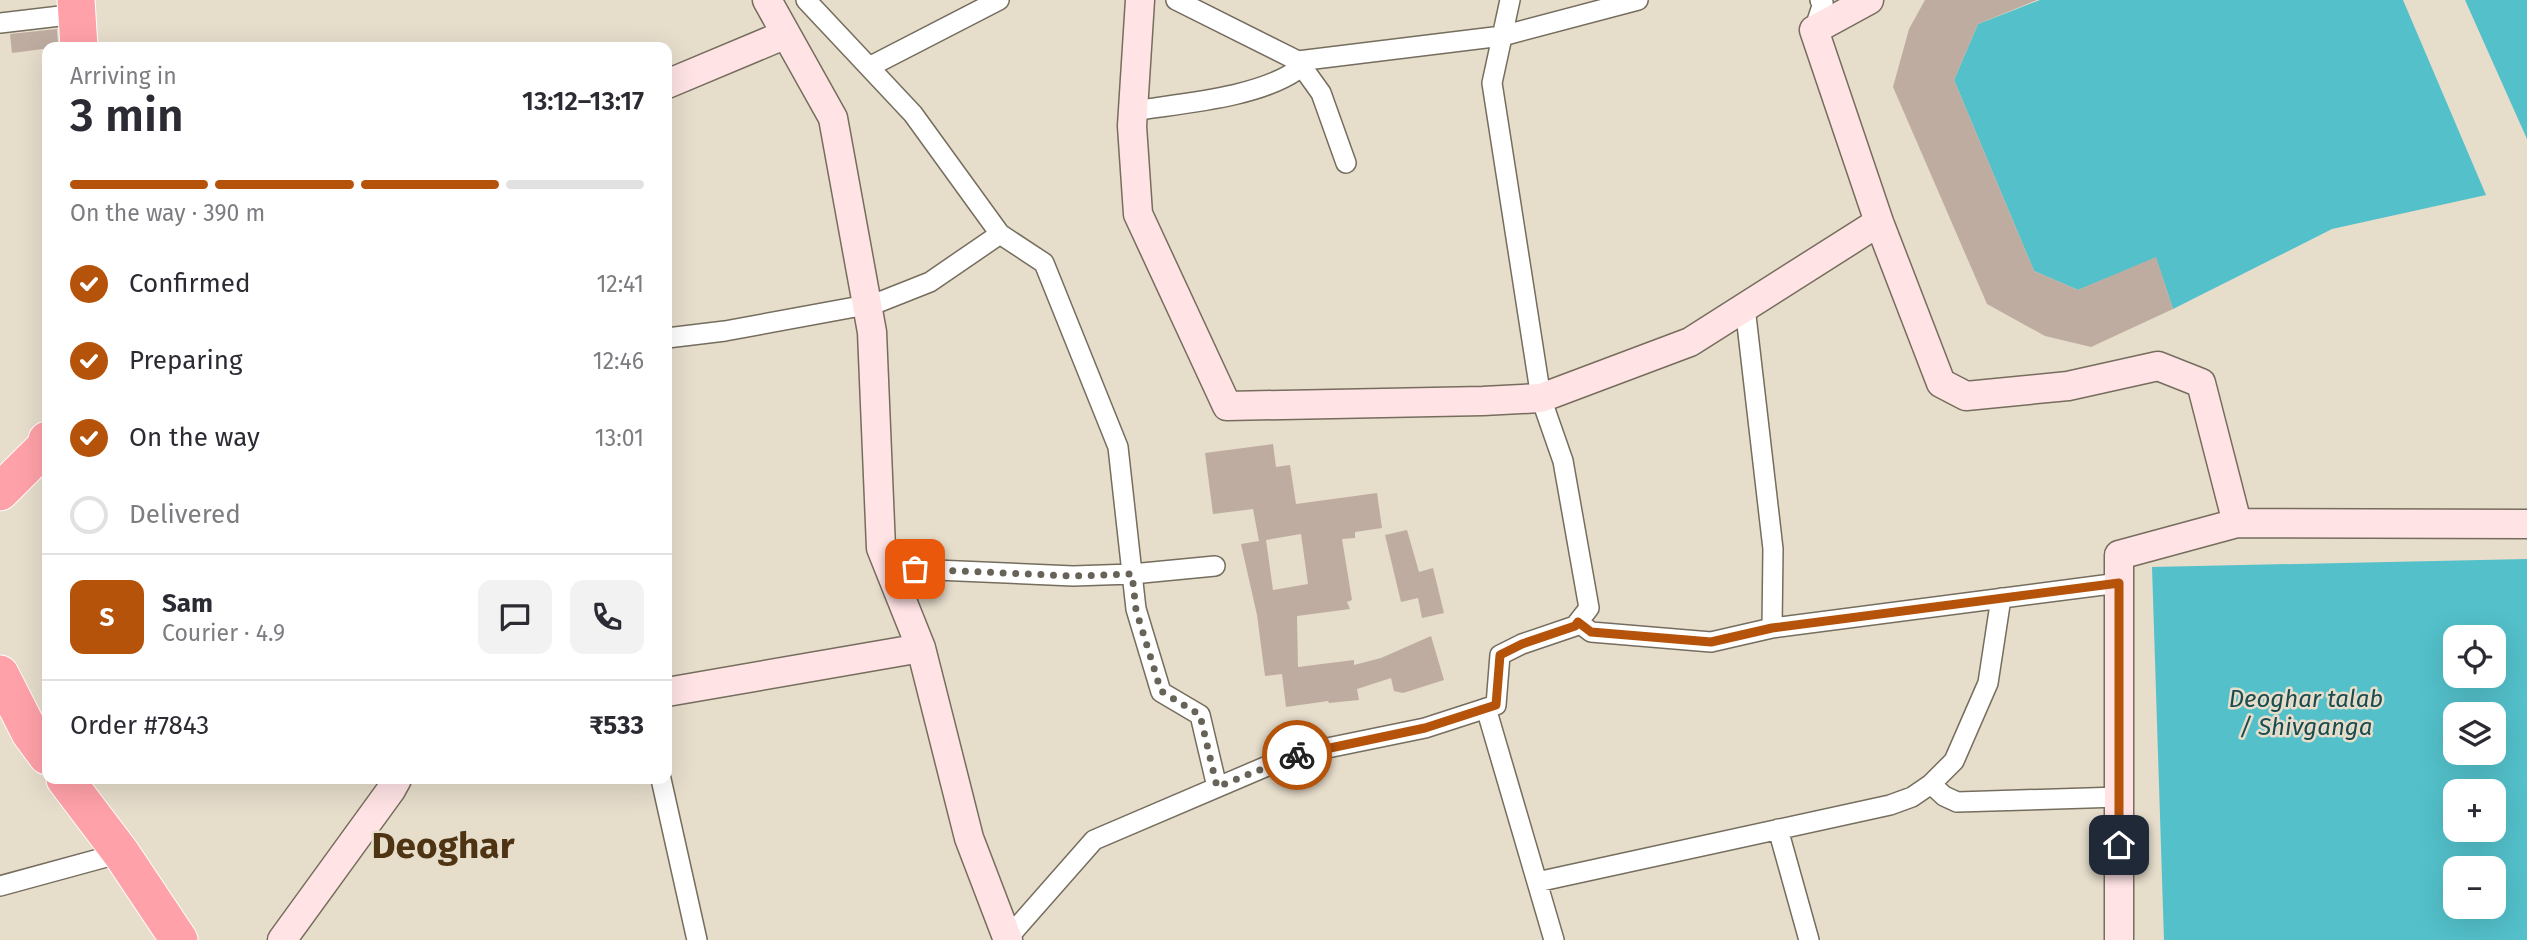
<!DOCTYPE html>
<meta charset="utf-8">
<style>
:root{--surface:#fff;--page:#f2f2f3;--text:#2b2b33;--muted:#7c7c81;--line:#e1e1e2;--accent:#b45309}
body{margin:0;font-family:"Fira Sans",sans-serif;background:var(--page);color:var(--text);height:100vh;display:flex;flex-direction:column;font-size:26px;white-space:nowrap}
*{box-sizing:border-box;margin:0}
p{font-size:23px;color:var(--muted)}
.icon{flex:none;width:38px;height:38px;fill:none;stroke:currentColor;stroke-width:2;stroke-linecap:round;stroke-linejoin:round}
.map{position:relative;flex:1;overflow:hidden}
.side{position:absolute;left:42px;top:42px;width:630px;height:742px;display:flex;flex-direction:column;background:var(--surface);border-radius:14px;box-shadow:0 7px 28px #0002}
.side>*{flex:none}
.tools{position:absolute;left:2443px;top:625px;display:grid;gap:14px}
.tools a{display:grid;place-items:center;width:63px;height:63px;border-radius:14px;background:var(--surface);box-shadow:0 7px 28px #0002;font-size:35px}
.pin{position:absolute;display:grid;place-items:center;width:60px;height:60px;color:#fff;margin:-30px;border-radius:14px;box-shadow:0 4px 10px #0006}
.courier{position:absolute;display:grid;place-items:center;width:70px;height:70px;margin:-35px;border:5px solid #b45309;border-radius:50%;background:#fff;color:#222;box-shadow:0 2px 9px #0007}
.headline em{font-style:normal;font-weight:600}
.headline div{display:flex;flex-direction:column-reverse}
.headline{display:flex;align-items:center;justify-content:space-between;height:119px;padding:0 28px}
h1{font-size:46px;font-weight:600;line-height:52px}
.bar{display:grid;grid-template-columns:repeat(4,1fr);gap:10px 7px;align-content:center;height:84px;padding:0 28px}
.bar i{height:9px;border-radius:5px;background:var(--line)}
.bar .active{background:var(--accent)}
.bar p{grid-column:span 4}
.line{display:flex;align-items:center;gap:18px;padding:0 28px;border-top:2px solid var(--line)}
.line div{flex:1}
.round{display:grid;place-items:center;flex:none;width:74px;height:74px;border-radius:14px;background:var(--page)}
ol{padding:0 28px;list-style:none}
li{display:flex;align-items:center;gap:21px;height:77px}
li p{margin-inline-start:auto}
li .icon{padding:7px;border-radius:50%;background:var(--accent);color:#fff;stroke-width:4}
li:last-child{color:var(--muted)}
li i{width:38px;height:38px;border:4px solid var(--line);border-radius:50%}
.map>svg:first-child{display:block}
</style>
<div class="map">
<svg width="2527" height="940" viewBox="0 0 2527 940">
<rect width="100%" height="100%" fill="#e6ddcb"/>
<!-- water -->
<path fill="#53c0ca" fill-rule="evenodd" d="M2040,0h363l83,195 -154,34 -159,80 -17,-51 -78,32 -44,-19 -80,-191 24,-56z
M2465,0h62v139z
M2527,559v381h-363l-12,-373zM2455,637h39v39h-39zM2494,714v38h-39v-38zM2455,791h39v39h-39zM2455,868h39v38h-39z"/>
<!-- building -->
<path fill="#bfaca1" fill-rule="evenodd" d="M1925,0h112l-59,24 -24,56 80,191 44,19 78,-33 17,52 -82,38 -46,-11 -58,-32 -94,-217 16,-58z
M57,29l1,18 -46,6 -2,-19z
M1273,444l3,23 14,-2 6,39 81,-11 5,35 -27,4v6l-13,1 10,61 -5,2 3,7 -53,7 1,51 56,-7v5l27,-7 50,-22 13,44 -41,13 -9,-2 -3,-13 -34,11 2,11 -30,3 -1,-2 -42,6 -4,-33 -17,2 -8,-61 -16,-71 18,-3 -6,-32 -40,5 -8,-61zM1301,534l7,50 -35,6 -7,-50z
M1407,530l12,42 14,-4 11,45 -22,5 -4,-20 -17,4 -16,-67z"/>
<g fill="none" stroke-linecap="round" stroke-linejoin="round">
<defs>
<path id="street" d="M806,0l107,114 87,120 44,29 74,184 18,162 25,83 39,23 17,72
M1176,0l122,61 23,32 25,70
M0,23l77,-9
M1814,30l9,-27 -3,-3
M869,67l130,-67
M1133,111c49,-8 124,-13 164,-41l1,-9 204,-25 136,-36
M1745,307l28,242 -1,79
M667,338l58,-7 152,-28 53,-21 70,-48
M889,568l184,8 59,-2 83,-8
M1578,622l13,10 120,10 61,-14 347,-45
M1486,708l68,232
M661,779l36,161
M1931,784l13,12 13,6 162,-5
M1778,829l31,111
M1537,882l353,-77 22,-8 19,-13 23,-23 34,-78 13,-85
M0,886l121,-33
M1006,940l88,-100 199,-85 132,-27 71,-23 4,-50 22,-11 53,-18 14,-18 -26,-147 -22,-63 -49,-315 18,-83"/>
<path id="secondary" d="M767,0l66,118 39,214 9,216 40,100 48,190 39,102
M1140,0l-8,126 6,88 89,192 256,-5 58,-3 149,-56 189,-120
M1869,0l-55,30 65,192 62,161 25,13 102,-10 90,-20 43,17 36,140
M667,84l117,-49
M667,692l254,-44
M282,940l109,-150 6,-11
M2119,940v-385l118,-32 290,1"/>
<path id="highway" d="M76,0l3,47
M0,492l46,-46 1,-6
M0,674l30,59 17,23
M65,779l56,74 58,87"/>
</defs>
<!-- street casing -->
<use href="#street" stroke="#756d5d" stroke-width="22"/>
<!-- secondary casing -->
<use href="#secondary" stroke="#756d5d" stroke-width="31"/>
<!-- highway casing -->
<use href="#highway" stroke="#fff" stroke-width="39"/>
<!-- street -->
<use href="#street" stroke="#fff" stroke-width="19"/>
<!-- secondary -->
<use href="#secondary" stroke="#ffe3e5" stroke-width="28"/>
<!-- highway -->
<use href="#highway" stroke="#ffa1a8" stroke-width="37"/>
</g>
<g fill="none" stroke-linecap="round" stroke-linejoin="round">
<!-- done -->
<path stroke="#686358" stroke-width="7" stroke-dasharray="0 12.6" d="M915,569l158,7 59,-2 4,36 25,81 39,24 17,72 80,-32"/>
<!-- route -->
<path stroke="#b45309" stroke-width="9" d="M1297,755l128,-27 71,-23 4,-50 22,-11 53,-18 3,-4 13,10 120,10 61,-14 347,-45v262"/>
</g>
<g text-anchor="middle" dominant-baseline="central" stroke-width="5" stroke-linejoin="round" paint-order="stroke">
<!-- water labels -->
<g font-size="24" font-style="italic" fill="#1a4b4f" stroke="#e6ddcb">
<text x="2306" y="699">Deoghar talab<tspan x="2306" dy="28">/ Shivganga</tspan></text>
</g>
<!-- town labels -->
<g font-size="37" font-weight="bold" fill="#4e3413" stroke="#e6ddcb">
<text x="443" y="845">Deoghar</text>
</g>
</g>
</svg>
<div class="tools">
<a><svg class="icon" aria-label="locate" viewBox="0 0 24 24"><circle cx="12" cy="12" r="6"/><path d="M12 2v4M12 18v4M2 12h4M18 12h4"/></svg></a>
<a><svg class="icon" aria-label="layers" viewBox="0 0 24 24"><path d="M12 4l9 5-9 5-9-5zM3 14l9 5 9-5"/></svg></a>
<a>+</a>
<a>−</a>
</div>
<div class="pin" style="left:915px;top:569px;background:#ea580c"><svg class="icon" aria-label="bag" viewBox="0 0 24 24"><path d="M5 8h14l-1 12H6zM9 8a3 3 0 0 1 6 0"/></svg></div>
<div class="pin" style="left:2119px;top:845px;background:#1f2937"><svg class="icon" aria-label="home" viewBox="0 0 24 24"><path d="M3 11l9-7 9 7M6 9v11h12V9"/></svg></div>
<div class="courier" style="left:1297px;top:755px"><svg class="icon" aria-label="bike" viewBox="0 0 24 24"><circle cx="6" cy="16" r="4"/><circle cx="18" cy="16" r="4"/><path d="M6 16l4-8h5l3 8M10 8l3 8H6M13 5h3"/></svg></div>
<section class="side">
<div class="headline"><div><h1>3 min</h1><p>Arriving in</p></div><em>13:12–13:17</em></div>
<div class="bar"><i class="active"></i><i class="active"></i><i class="active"></i><i></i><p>On the way · 390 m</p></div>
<ol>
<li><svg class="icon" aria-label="check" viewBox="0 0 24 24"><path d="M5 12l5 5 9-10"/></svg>Confirmed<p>12:41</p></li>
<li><svg class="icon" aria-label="check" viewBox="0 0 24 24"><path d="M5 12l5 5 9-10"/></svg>Preparing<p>12:46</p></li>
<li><svg class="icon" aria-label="check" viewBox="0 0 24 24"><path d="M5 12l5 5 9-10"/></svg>On the way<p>13:01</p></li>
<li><i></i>Delivered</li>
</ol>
<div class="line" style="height:126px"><b class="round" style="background:var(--accent);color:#fff">S</b><div><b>Sam</b><p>Courier · 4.9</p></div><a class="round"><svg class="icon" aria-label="chat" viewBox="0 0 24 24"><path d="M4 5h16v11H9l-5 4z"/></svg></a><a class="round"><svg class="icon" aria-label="phone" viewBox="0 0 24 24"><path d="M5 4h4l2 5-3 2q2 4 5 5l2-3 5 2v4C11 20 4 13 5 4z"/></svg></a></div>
<div class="line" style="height:91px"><div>Order #7843</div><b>₹533</b></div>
</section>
</div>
